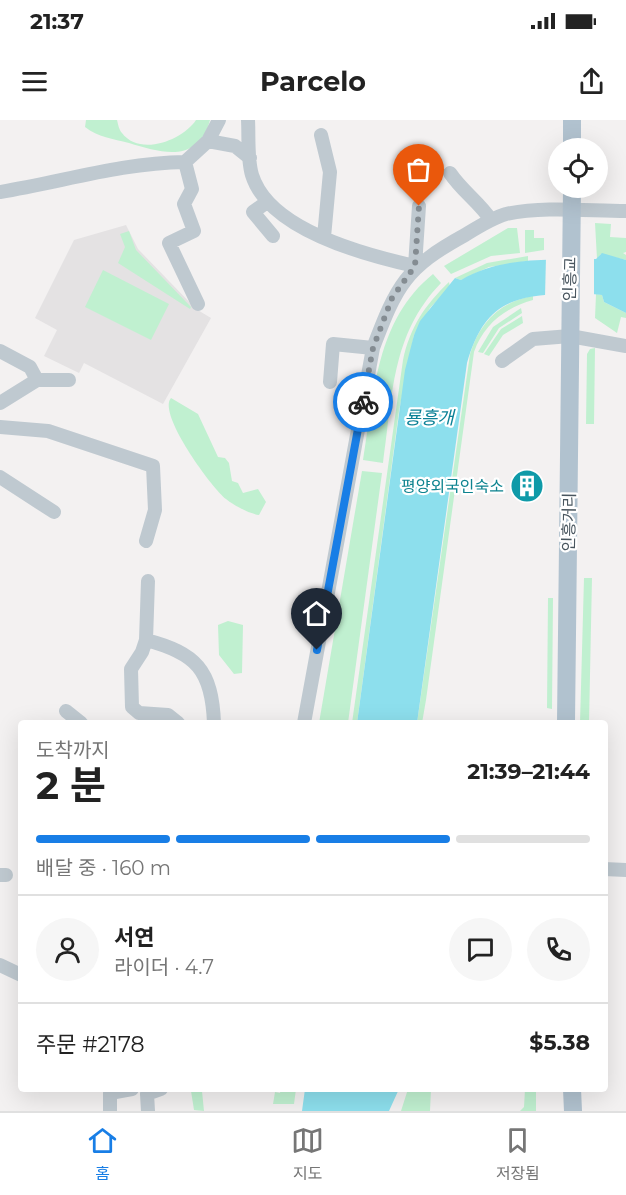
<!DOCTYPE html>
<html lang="ko">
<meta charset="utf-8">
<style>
:root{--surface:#fff;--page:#f6f6f6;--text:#222;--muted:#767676;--line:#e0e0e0;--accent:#187ee6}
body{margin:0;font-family:Montserrat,"Noto Sans KR",sans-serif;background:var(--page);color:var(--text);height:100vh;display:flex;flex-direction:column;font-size:22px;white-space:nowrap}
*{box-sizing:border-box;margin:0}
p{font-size:20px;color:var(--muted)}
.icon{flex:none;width:33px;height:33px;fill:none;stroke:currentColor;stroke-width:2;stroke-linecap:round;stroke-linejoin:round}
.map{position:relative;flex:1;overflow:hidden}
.panel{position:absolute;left:18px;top:600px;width:590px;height:372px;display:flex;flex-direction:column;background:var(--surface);border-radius:6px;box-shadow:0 6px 24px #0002}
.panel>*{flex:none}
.controls{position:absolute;left:548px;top:18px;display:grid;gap:12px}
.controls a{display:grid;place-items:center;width:60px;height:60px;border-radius:50%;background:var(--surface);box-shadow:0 6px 24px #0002;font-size:30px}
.pin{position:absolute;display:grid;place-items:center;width:51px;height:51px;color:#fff;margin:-62px -26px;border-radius:50% 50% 50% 0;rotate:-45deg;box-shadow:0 0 6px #0007}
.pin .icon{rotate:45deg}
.courier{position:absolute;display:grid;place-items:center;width:60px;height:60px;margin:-30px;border:4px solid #187ee6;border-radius:50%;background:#fff;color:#222;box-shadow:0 2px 8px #0007}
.summary em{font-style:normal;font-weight:700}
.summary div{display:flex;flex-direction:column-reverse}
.summary{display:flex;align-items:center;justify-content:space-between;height:102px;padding:0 18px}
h1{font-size:39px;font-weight:700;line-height:45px}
.bar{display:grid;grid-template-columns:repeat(4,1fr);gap:9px 6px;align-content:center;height:72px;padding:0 18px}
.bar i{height:8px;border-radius:4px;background:var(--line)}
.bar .on{background:var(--accent)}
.bar p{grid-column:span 4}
.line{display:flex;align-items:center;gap:15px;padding:0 18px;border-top:2px solid var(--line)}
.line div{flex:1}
.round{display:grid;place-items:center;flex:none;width:63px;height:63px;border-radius:32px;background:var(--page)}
.status{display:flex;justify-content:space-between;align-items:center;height:42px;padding:0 30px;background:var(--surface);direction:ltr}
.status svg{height:16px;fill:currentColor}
header{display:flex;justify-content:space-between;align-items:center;height:78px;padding:0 18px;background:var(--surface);font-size:27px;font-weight:700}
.tabs{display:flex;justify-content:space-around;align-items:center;height:84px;border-top:2px solid var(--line);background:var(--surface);font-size:16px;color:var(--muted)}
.tabs a{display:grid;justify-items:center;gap:3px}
.tabs .on{color:var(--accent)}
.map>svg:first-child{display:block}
</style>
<div class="status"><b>21:37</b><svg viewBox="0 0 49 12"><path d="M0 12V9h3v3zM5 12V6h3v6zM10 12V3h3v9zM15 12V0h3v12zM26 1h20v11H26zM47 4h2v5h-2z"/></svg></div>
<header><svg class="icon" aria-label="menu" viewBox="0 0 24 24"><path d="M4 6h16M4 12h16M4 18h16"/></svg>Parcelo<svg class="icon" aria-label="share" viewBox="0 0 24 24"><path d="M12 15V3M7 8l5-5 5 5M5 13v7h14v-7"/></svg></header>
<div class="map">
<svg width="626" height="991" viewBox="0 0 626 991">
<rect width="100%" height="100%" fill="#f3f1f1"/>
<!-- education -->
<path fill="#e4e2e3" d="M126,105l12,24 58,60 15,9 -48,86 -79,-41 -5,10 -35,-17 13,-26 -22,-12 39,-78z"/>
<!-- green -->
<path fill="#c0f0d0" d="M86,0h31c1,4 2,10 5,13 18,24 61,7 74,-13h14c-12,44 -48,33 -81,23 -16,-4 -31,-6 -44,-16z
M595,103l16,1 -1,13 16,1v14l-3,1 3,2v5l-25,-6 -4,5z
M508,108h9l3,25 -29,3 -40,18 -7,-8z
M525,110h9v8h10v12l-19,3z
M129,111l7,19 55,57 -1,2 -72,-46 7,-16 -5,-13z
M528,136v5l-39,6 -28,13 -6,-2 32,-15z
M103,150l66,34 -18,36 -66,-33z
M433,154l8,9c-50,52 -48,112 -58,180l-20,-3c11,-67 13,-140 70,-186z
M449,162l1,5 -20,21 -16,27 -15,76 -42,312h-5l51,-363c7,-33 22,-55 46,-78z
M596,174l6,1 2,7 22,11v5l-5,-1 -4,16 -22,-15z
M533,176v4c-28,8 -49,24 -59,52l-48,348 -4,23h-5l53,-369c9,-31 31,-53 63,-58z
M521,188l1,5 -23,15 -16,25 -5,-1 15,-25z
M522,196l1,7 -20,12 -14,21 -5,-2 17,-25z
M595,228l-1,76h-8l1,-70 3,-5z
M171,278l27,16 20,43 7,1 4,5 3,18 6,2 5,10 15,-4 8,13 -7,13c-9,-1 -26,-10 -33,-16 -15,-12 -69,-86 -55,-101z
M362,351l20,2 -34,250h-29z
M584,458h8l-3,145h-9z
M548,478h5l-1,111 -5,-1z
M228,501l15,4 -1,48 -8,1 -15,-19 -1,-30z
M281,969h15l-2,15h-21l2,-12 5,1z
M408,969h23l-1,22h-29z
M525,969h11v22h-16l4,-4z
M191,971h11l2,20 -10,-1z"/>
<!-- water -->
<path fill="#8ddfed" d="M602,133l24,7v53l-22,-11 -2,-7c-13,-2 -25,-1 -38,-1 -55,1 -81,13 -97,69l-50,360h-60l48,-353 9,-35 6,-14 35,-43 6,2c40,-24 91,-20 135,-21z
M305,969h94l-10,22h-87z"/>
<!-- pier -->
<path fill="#f3f1f1" d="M594,136v41h-49l1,-40z"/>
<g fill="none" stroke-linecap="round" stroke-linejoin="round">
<!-- minor -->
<path stroke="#bfc9d0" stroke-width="14" d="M248,0c1,17 -1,38 4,55 17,55 113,80 163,91l4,-60
M321,15l9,37 -6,65
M208,21l27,5 15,12
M185,42l7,27 -8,15 10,27 -25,12 29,61
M450,53c12,18 29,29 41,47
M0,72c62,-10 121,-29 185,-30l23,-21 11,-21
M267,82l-14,10 20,24
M0,231l30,16 7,13
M502,241l31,-22 37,-3 56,10
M330,262l3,-38 40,4
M0,283l37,-23h32
M0,307l48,4 105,35 2,44 -9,31
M0,357l54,35
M148,461l-2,59 -4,12 -11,17 1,38 7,6 29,2 10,8
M146,520c50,13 66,30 68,83
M66,591l15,12
M304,603l69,-375c24,-63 32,-80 92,-113 13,-8 27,-17 41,-21 38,-8 82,-3 120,-3
M604,749l22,1
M0,755h6
M0,845l21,10
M110,991v-18l22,-4
M148,991l-1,-17 14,-5"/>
<!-- major -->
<path stroke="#b1c2cf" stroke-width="18" d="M572,28v-28
M566,603l6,-535
M572,969l1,22"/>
</g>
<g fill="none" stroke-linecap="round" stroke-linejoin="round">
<!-- done -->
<path stroke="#848c92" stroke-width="6" stroke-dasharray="0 10.8" d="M363,282l10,-54 19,-50 23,-32 4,-60"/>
<!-- route -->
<path stroke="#187ee6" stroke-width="8" d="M317,530l46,-248"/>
</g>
<!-- icons -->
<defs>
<symbol id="building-disc" viewBox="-11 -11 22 22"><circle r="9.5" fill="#0f9aa8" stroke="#fff"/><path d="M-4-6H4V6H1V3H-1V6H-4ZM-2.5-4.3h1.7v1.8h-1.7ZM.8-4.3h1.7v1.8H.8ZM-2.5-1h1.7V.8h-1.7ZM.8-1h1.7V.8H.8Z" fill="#fff"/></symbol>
</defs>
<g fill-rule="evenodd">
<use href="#building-disc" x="508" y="347" width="38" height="38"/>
</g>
<g text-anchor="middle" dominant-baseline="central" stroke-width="4.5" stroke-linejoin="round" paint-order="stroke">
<!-- street labels -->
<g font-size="16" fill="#49565f" stroke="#fff">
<text transform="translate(570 159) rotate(-89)">인흥교</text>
<text transform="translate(569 402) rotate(-89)">인흥거리</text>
</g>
<!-- culture labels -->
<g font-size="16" fill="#0d838f" stroke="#fff" text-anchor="end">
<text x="504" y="366">평양외국인숙소</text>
</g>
<!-- water labels -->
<g font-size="18" font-style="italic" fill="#0d8297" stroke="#fff">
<text x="429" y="298">룡흥개</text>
</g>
</g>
</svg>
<div class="controls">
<a><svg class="icon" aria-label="locate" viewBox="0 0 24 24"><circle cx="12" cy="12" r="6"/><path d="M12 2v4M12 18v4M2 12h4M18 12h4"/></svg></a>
</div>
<div class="pin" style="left:419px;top:86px;background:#ea580c"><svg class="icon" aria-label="bag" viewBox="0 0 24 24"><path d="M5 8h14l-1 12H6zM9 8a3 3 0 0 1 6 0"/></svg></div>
<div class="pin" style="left:317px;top:530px;background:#1f2937"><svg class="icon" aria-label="home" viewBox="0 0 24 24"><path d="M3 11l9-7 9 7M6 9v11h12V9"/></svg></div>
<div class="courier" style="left:363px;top:282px"><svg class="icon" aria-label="bike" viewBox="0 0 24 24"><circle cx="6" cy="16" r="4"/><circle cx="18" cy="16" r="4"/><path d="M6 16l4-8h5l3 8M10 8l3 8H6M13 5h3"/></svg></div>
<section class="panel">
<div class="summary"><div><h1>2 분</h1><p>도착까지</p></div><em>21:39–21:44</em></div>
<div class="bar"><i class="on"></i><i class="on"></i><i class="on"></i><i></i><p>배달 중 · 160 m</p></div>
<div class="line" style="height:108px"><a class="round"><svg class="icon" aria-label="person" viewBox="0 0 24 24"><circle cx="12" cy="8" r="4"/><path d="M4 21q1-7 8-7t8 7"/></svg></a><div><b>서연</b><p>라이더 · 4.7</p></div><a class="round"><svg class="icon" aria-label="chat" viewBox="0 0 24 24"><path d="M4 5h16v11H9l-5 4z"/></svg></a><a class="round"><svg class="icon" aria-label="phone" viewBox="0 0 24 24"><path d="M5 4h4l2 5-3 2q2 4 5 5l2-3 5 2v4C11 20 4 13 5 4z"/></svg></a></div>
<div class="line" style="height:78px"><div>주문 #2178</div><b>$5.38</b></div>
</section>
</div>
<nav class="tabs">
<a class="on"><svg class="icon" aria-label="home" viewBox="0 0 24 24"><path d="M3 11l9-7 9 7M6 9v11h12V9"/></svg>홈</a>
<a><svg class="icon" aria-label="map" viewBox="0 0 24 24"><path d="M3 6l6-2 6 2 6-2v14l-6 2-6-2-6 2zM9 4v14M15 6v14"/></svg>지도</a>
<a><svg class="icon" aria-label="saved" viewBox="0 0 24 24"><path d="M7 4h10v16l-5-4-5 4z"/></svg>저장됨</a>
</nav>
